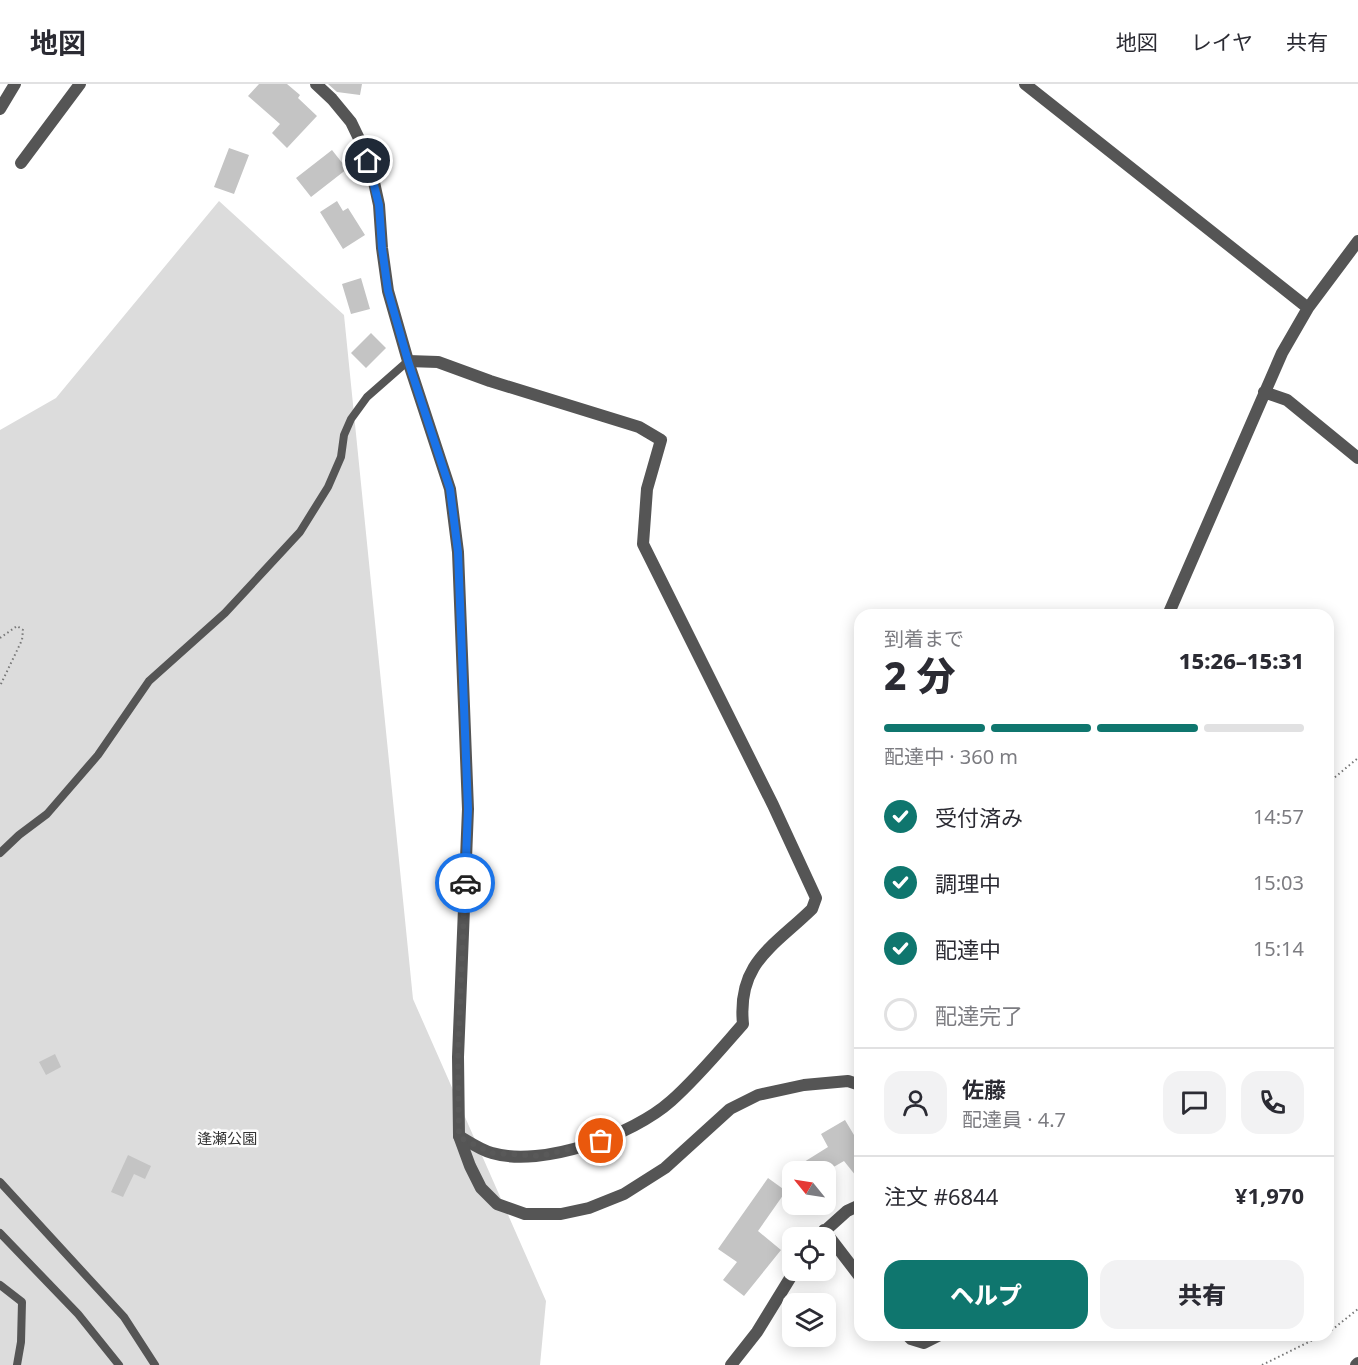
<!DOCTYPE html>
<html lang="ja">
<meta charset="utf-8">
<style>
:root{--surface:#fff;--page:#f2f2f3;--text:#2b2b33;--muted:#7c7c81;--line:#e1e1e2;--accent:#0f766e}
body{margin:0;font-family:"Noto Sans","Noto Sans JP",sans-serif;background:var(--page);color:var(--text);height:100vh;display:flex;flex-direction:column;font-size:22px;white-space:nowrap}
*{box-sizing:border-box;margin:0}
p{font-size:20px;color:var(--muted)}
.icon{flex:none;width:33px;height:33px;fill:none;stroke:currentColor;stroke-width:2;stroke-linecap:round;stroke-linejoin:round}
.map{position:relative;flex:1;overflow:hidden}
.side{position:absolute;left:854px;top:525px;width:480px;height:732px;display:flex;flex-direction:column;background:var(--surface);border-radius:18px;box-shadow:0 3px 15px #0003}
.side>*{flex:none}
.needle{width:39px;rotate:300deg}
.buttons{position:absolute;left:782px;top:1077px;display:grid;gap:12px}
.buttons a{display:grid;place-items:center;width:54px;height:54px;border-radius:12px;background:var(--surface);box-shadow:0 3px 15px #0003;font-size:30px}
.pin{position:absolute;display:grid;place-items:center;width:51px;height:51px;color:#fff;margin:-26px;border:3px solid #fff;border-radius:50%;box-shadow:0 2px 6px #0007}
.courier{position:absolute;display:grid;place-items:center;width:60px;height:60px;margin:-30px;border:4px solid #1a73e8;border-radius:50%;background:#fff;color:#222;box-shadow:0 2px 8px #0007}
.head em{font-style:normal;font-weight:800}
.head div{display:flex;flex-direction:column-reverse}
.head{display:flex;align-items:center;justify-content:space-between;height:102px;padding:0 30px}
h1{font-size:39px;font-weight:800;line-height:45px}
.bar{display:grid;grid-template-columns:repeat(4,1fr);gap:9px 6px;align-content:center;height:72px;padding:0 30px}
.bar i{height:8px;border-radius:4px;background:var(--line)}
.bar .on{background:var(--accent)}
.bar p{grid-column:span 4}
.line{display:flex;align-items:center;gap:15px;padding:0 30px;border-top:2px solid var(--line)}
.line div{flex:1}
.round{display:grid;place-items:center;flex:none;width:63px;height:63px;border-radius:18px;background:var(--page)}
ol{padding:0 30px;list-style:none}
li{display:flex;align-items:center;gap:18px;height:66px}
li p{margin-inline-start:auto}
li .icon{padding:6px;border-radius:50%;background:var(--accent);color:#fff;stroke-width:4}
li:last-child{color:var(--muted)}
li i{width:33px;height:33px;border:3px solid var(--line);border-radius:50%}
.cta{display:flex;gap:12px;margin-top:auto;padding:12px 30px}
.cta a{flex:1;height:69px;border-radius:18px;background:var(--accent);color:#fff;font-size:24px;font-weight:800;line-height:69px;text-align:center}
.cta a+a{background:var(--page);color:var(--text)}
header{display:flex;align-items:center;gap:36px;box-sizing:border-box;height:84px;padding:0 30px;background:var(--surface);border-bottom:2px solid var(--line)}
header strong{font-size:28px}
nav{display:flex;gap:33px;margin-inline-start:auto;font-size:21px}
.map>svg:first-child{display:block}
</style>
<header>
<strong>地図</strong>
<nav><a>地図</a><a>レイヤ</a><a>共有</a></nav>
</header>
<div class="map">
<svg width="1358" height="1281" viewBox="0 0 1358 1281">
<rect width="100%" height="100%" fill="#fff"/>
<!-- green -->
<path fill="#dcdcdc" d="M219,117l125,114 69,684 133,302 -6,64h-540v-935l56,-32z"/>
<!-- building -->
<path fill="#c4c4c4" d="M259,0h28l13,11 -2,3 19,18 -30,32 -15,-15 8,-9 -32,-28z
M328,0h34l-2,11 -23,-3z
M229,64l20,7 -15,39 -20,-7z
M332,66l15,19 -36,28 -15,-19z
M337,117l6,10 5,-3 17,27 -22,14 -23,-37z
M361,194l9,31 -19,5 -9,-30z
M371,249l15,15 -20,20 -15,-15z
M55,970l6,13 -15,8 -7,-13z
M845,1036l15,25v36l-16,-20 -19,11h-4l-3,-6 -8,5 -6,-9 24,-15 -7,-13z
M128,1071l23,11 -6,13 -11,-5 -11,23 -12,-5z
M768,1094l18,13 -28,40 23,19 -37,46 -21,-16 14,-18 -19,-13z"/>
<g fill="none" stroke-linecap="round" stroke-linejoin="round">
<!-- path -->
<path stroke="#777" stroke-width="2" stroke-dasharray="1.5 3" stroke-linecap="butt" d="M0,554l17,-12 6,4 -1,10 -22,46
M1328,699l30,-25
M1328,1249l30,-24
M1262,1281l61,-30"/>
<!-- service -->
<path stroke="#555" stroke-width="8" d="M0,769l19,-18 28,-21 51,-59 51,-74 76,-68 75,-81 28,-45 13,-30 3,-22 7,-16 16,-22 41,-36
M0,1098l124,135 31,48
M0,1149l78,81 41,51
M0,1201l22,17 -1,40 -4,23"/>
<!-- minor -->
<path stroke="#555" stroke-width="12" d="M1025,0l283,224
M21,79l59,-79
M408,277l30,1 52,19 149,46 22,13 -14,49 -4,55 130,261 43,93 -4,11c-39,38 -75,54 -69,115 -23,26 -46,54 -72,77 -38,34 -129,67 -179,52 -11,-3 -23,-11 -33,-17
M1264,308l23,8 71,58
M1168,531l114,-262 26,-45 50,-67
M824,1146l36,47
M817,1154l30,-27 13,-6
M907,1251l4,4 13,4 16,-8
M731,1281l26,-33 38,-62
M1356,1281l2,-2"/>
<!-- tertiary -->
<path stroke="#555" stroke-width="12" d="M316,0l16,15 19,23 13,27 8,24 7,32 3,43 6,43 20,70 42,128 8,63 10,257 -10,248 1,79 11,30 11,22 16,16 28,10h36l28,-6 35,-14 41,-26 65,-59 28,-14 46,-10 44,-4 12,4
M0,25l15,-25"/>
</g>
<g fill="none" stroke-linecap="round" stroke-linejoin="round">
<!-- done -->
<path stroke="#595959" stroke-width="6" stroke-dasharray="0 10.8" d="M465,799l-7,175 1,79 33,16 49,3 60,-15"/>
<!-- route -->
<path stroke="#1a73e8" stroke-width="8" d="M368,77l11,44 3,43 6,43 20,70 42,128 8,63 10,257 -3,74"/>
</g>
<g text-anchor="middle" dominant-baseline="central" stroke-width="5" stroke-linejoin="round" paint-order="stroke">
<!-- park labels -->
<g font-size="15" fill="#333" stroke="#fff">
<text x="227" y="1054">逢瀬公園</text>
</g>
</g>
</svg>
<div class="buttons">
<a><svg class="needle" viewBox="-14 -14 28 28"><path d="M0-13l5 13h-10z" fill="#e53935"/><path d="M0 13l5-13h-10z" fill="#7c7c81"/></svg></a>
<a><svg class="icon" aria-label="locate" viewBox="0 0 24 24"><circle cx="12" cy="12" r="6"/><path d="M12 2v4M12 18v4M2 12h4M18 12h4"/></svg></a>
<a><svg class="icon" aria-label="layers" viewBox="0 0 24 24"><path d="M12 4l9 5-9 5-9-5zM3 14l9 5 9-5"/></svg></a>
</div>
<div class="pin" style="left:601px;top:1057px;background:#ea580c"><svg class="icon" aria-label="bag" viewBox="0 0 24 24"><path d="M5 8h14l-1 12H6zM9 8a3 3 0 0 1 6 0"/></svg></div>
<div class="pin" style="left:368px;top:77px;background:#1f2937"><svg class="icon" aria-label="home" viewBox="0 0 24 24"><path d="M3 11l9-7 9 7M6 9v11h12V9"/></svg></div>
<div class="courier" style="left:465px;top:799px"><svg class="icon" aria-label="car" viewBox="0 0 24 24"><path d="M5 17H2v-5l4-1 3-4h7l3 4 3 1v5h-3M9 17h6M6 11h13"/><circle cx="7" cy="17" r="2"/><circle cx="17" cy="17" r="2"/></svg></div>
<section class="side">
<div class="head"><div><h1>2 分</h1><p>到着まで</p></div><em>15:26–15:31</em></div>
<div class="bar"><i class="on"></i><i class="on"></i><i class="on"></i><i></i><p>配達中 · 360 m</p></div>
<ol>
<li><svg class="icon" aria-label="check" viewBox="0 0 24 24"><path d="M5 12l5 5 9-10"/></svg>受付済み<p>14:57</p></li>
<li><svg class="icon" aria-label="check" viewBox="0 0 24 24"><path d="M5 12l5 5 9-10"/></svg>調理中<p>15:03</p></li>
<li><svg class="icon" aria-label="check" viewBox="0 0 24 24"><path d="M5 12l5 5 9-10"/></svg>配達中<p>15:14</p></li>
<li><i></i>配達完了</li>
</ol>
<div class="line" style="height:108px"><a class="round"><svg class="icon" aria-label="person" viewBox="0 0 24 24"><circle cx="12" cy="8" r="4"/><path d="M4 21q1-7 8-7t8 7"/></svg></a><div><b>佐藤</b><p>配達員 · 4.7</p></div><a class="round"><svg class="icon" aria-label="chat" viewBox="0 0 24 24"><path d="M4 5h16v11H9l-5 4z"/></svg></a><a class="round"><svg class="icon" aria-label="phone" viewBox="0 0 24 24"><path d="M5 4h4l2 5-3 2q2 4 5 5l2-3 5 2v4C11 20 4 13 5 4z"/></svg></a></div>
<div class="line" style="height:78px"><div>注文 #6844</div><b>¥1,970</b></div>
<div class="cta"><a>ヘルプ</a><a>共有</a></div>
</section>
</div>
